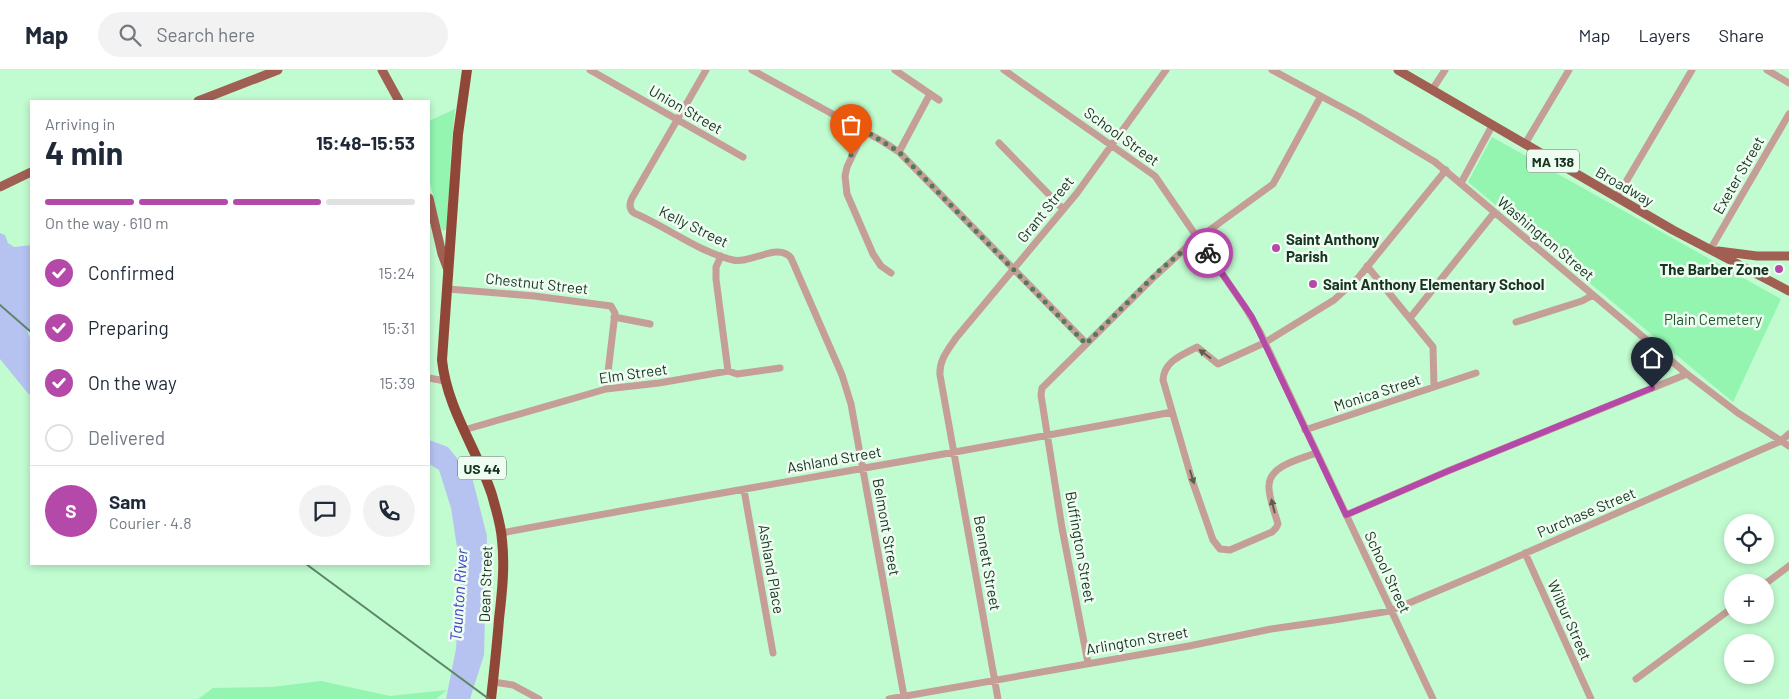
<!DOCTYPE html>
<meta charset="utf-8">
<style>
:root{--surface:#fff;--page:#f2f2f3;--text:#1f2937;--muted:#747a83;--line:#e0e1e3;--accent:#b549a9}
body{margin:0;font-family:Barlow,sans-serif;background:var(--page);color:var(--text);height:100vh;display:flex;flex-direction:column;font-size:19px;white-space:nowrap}
*{box-sizing:border-box;margin:0}
p{font-size:16px;color:var(--muted)}
.icon{flex:none;width:28px;height:28px;fill:none;stroke:currentColor;stroke-width:2;stroke-linecap:round;stroke-linejoin:round}
.map{position:relative;flex:1;overflow:hidden}
.side{position:absolute;left:30px;top:30px;width:400px;height:465px;display:flex;flex-direction:column;background:var(--surface);border-radius:0px;box-shadow:0 2px 8px #0003}
.side>*{flex:none}
.buttons{position:absolute;left:1724px;top:444px;display:grid;gap:10px}
.buttons a{display:grid;place-items:center;width:50px;height:50px;border-radius:50%;background:var(--surface);box-shadow:0 2px 8px #0003;font-size:25px}
.pin{position:absolute;display:grid;place-items:center;width:42px;height:42px;color:#fff;margin:-51px -21px;border-radius:50% 50% 50% 0;rotate:-45deg;box-shadow:0 0 5px #0007}
.pin .icon{rotate:45deg}
.courier{position:absolute;display:grid;place-items:center;width:50px;height:50px;margin:-25px;border:4px solid #b549a9;border-radius:50%;background:#fff;color:#222;box-shadow:0 1px 6px #0007}
.summary em{font-style:normal;font-weight:700}
.summary div{display:flex;flex-direction:column-reverse}
.summary{display:flex;align-items:center;justify-content:space-between;height:85px;padding:0 15px}
h1{font-size:32px;font-weight:700;line-height:38px}
.bar{display:grid;grid-template-columns:repeat(4,1fr);gap:8px 5px;align-content:center;height:60px;padding:0 15px}
.bar i{height:6px;border-radius:4px;background:var(--line)}
.bar .on{background:var(--accent)}
.bar p{grid-column:span 4}
.line{display:flex;align-items:center;gap:12px;padding:0 15px;border-top:1px solid var(--line)}
.line div{flex:1}
.round{display:grid;place-items:center;flex:none;width:52px;height:52px;border-radius:26px;background:var(--page)}
ol{padding:0 15px;list-style:none}
li{display:flex;align-items:center;gap:15px;height:55px}
li p{margin-inline-start:auto}
li .icon{padding:5px;border-radius:50%;background:var(--accent);color:#fff;stroke-width:4}
li:last-child{color:var(--muted)}
li i{width:28px;height:28px;border:2px solid var(--line);border-radius:50%}
header{display:flex;align-items:center;gap:30px;box-sizing:border-box;height:70px;padding:0 25px;background:var(--surface);border-bottom:1px solid var(--line)}
header strong{font-size:24px}
nav{display:flex;gap:28px;margin-inline-start:auto;font-size:18px}
.search{width:350px;height:45px;background:var(--page);display:flex;align-items:center;gap:12px;box-sizing:border-box;padding:0 18px;border-radius:28px;color:var(--muted);font-size:19px}
.map>svg:first-child{display:block}
</style>
<header>
<strong>Map</strong>
<div class="search"><svg class="icon" aria-label="search" viewBox="0 0 24 24"><circle cx="10" cy="10" r="6"/><path d="M15 15l6 6"/></svg>Search here</div>
<nav><a>Map</a><a>Layers</a><a>Share</a></nav>
</header>
<div class="map">
<svg width="1789" height="629" viewBox="0 0 1789 629">
<rect width="100%" height="100%" fill="#c1fbd0"/>
<!-- green -->
<path fill="#93f5b0" d="M455,39l-4,41 -4,78 -3,3 -3,-2 -12,-51v-57z
M1492,67l289,162 -48,103 -265,-220z
M321,611l69,15 57,-6 -11,9h-238l15,-11 59,-1z"/>
<!-- water -->
<path fill="#b6c3f1" d="M0,163l5,2 3,8 6,4 17,-2v83l-4,3 4,9v57l-31,-38z
M429,370l19,7 24,30 15,59 -3,119 -14,44h-24l10,-50 5,-76 -10,-65 -12,-38 -10,-6z"/>
<g fill="none" stroke-linecap="round" stroke-linejoin="round">
<!-- minor -->
<path stroke="#c59f97" stroke-width="7" d="M590,0l153,87
M706,0l-74,128c-3,6 -3,11 2,15 33,14 65,39 99,47 18,4 45,-18 58,-2l51,117 9,29 53,292
M752,0l130,71 17,11 187,191
M895,0l44,30
M1004,0l151,106 90,131 15,25 173,367
M1272,0l86,46 77,46 252,212 51,39 51,33
M1767,0l22,13
M1432,20l13,-20
M864,61l-17,36 -2,9 2,18 26,60 8,12 10,7
M999,73l64,66
M1525,74l44,-74
M899,82l31,-58
M1461,113l31,-57
M1617,127l75,-127
M1710,180l79,-136
M721,186l-5,11v12l12,92
M448,219l86,7 77,10 4,7 -9,76
M614,247l36,7
M1410,248l84,-105
M1516,252l66,-21 11,-6
M429,308l16,3
M1434,317l42,-14
M464,360l142,-41 53,-6 69,-12 9,3 43,-6
M1305,360l129,-43 -1,-40 -66,-81
M1316,383c-15,6 -46,12 -47,32 -1,11 6,28 9,39l-2,4 -4,4 -42,18 -10,-1 -7,-9 -21,-60 -29,-100c1,-19 19,-25 34,-33l21,17 46,-21 70,-43 24,-22 88,-108
M744,420l29,163
M1346,445l102,-44 239,-97
M501,463c224,-42 448,-78 671,-121
M1525,483l66,146
M1765,514l24,-18
M1088,593l-26,-135 -21,-133 1,-7 110,-109 37,-34 84,-61 48,-88
M1636,609l96,-71
M493,612l20,3 26,14
M889,629l300,-53 82,-17 63,-9 56,-9 95,-40 296,-130 8,-7
M998,629l-58,-324c-1,-15 8,-25 16,-37l121,-145 89,-123"/>
<!-- major -->
<path stroke="#a05f52" stroke-width="9" d="M382,0l17,31
M1398,0l275,160 116,61
M198,31l80,-31
M0,117l31,-15
M429,128l13,56 6,16
M1718,181l39,5h32"/>
<!-- highway -->
<path stroke="#914738" stroke-width="10" d="M467,0l-9,64 -16,226c5,49 35,89 50,135 4,15 9,29 10,45 3,26 0,53 -3,79 -2,27 -5,53 -8,80"/>
<!-- rail -->
<path stroke="#5c8668" stroke-width="2" d="M0,235l31,27
M306,494l183,135"/>
</g>
<!-- one-way arrows -->
<defs><path id="oneway-solid" d="M-6-.8H1V-3.2L6.5 0L1 3.2V.8H-6Z" transform="scale(1.25)"/></defs>
<g fill="#5c5f4f">
<use href="#oneway-solid" transform="translate(1205 284) rotate(-143)"/>
<use href="#oneway-solid" transform="translate(1192 407) rotate(73)"/>
<use href="#oneway-solid" transform="translate(1273 436) rotate(-104)"/>
</g>
<g fill="none" stroke-linecap="round" stroke-linejoin="round">
<!-- done -->
<path stroke="#527a5d" stroke-width="5" stroke-dasharray="0 9" d="M851,85l13,-25 35,22 187,192 73,-73 39,-33 10,15"/>
<!-- route -->
<path stroke="#b549a9" stroke-width="6" d="M1208,183l44,64 94,198 102,-44 204,-83"/>
</g>
<!-- markers -->
<g fill="#b549a9" stroke="#eefcf1" stroke-width="2">
<circle cx="1276" cy="178" r="5"/>
<circle cx="1779" cy="199" r="5"/>
<circle cx="1313" cy="214" r="5"/>
</g>
<g text-anchor="middle" dominant-baseline="central" stroke-width="5" stroke-linejoin="round" paint-order="stroke">
<!-- shield labels -->
<g fill="#eefcf1" stroke="#57705e" stroke-width="1">
<rect x="1527" y="79.5" width="52" height="23" rx="4"/>
<rect x="458" y="386.5" width="48" height="23" rx="4"/>
</g>
<g font-size="14" font-weight="bold" fill="#16341f">
<text x="1553" y="91">MA 138</text>
<text x="482" y="398">US 44</text>
</g>
<!-- street labels -->
<g font-size="15" fill="#16341f" stroke="#eefcf1">
<text transform="translate(686 39) rotate(30)">Union Street</text>
<text transform="translate(1122 66) rotate(36)">School Street</text>
<text transform="translate(1738 105) rotate(-60)">Exeter Street</text>
<text transform="translate(1625 116) rotate(30)">Broadway</text>
<text transform="translate(1045 139) rotate(-51)">Grant Street</text>
<text transform="translate(694 156) rotate(26)">Kelly Street</text>
<text transform="translate(1546 168) rotate(40)">Washington Street</text>
<text transform="translate(537 213) rotate(6)">Chestnut Street</text>
<text transform="translate(633 303) rotate(-8)">Elm Street</text>
<text transform="translate(1377 322) rotate(-18)">Monica Street</text>
<text transform="translate(834 389) rotate(-10)">Ashland Street</text>
<text transform="translate(1586 442) rotate(-23)">Purchase Street</text>
<text transform="translate(887 457) rotate(80)">Belmont Street</text>
<text transform="translate(1081 477) rotate(80)">Buffington Street</text>
<text transform="translate(988 493) rotate(80)">Bennett Street</text>
<text transform="translate(772 499) rotate(80)">Ashland Place</text>
<text transform="translate(1388 502) rotate(65)">School Street</text>
<text transform="translate(485 514) rotate(-88)">Dean Street</text>
<text transform="translate(1570 550) rotate(66)">Wilbur Street</text>
<text transform="translate(1137 570) rotate(-10)">Arlington Street</text>
</g>
<!-- poi labels -->
<g font-size="15" font-weight="bold" fill="#16341f" stroke="#eefcf1" text-anchor="start">
<text x="1286" y="169">Saint Anthony<tspan x="1286" dy="17">Parish</tspan></text>
<text x="1769" y="199" text-anchor="end">The Barber Zone</text>
<text x="1323" y="214">Saint Anthony Elementary School</text>
</g>
<!-- park labels -->
<g font-size="15" fill="#215432" stroke="#eefcf1">
<text x="1713" y="249">Plain Cemetery</text>
</g>
<!-- water labels -->
<g font-size="16" font-style="italic" fill="#3842c1" stroke="#eefcf1">
<text transform="translate(458 525) rotate(-86)">Taunton River</text>
</g>
</g>
</svg>
<div class="buttons">
<a><svg class="icon" aria-label="locate" viewBox="0 0 24 24"><circle cx="12" cy="12" r="6"/><path d="M12 2v4M12 18v4M2 12h4M18 12h4"/></svg></a>
<a>+</a>
<a>−</a>
</div>
<div class="pin" style="left:851px;top:85px;background:#ea580c"><svg class="icon" aria-label="bag" viewBox="0 0 24 24"><path d="M5 8h14l-1 12H6zM9 8a3 3 0 0 1 6 0"/></svg></div>
<div class="pin" style="left:1652px;top:318px;background:#1f2937"><svg class="icon" aria-label="home" viewBox="0 0 24 24"><path d="M3 11l9-7 9 7M6 9v11h12V9"/></svg></div>
<div class="courier" style="left:1208px;top:183px"><svg class="icon" aria-label="bike" viewBox="0 0 24 24"><circle cx="6" cy="16" r="4"/><circle cx="18" cy="16" r="4"/><path d="M6 16l4-8h5l3 8M10 8l3 8H6M13 5h3"/></svg></div>
<section class="side">
<div class="summary"><div><h1>4 min</h1><p>Arriving in</p></div><em>15:48–15:53</em></div>
<div class="bar"><i class="on"></i><i class="on"></i><i class="on"></i><i></i><p>On the way · 610 m</p></div>
<ol>
<li><svg class="icon" aria-label="check" viewBox="0 0 24 24"><path d="M5 12l5 5 9-10"/></svg>Confirmed<p>15:24</p></li>
<li><svg class="icon" aria-label="check" viewBox="0 0 24 24"><path d="M5 12l5 5 9-10"/></svg>Preparing<p>15:31</p></li>
<li><svg class="icon" aria-label="check" viewBox="0 0 24 24"><path d="M5 12l5 5 9-10"/></svg>On the way<p>15:39</p></li>
<li><i></i>Delivered</li>
</ol>
<div class="line" style="height:90px"><b class="round" style="background:var(--accent);color:#fff">S</b><div><b>Sam</b><p>Courier · 4.8</p></div><a class="round"><svg class="icon" aria-label="chat" viewBox="0 0 24 24"><path d="M4 5h16v11H9l-5 4z"/></svg></a><a class="round"><svg class="icon" aria-label="phone" viewBox="0 0 24 24"><path d="M5 4h4l2 5-3 2q2 4 5 5l2-3 5 2v4C11 20 4 13 5 4z"/></svg></a></div>
</section>
</div>
